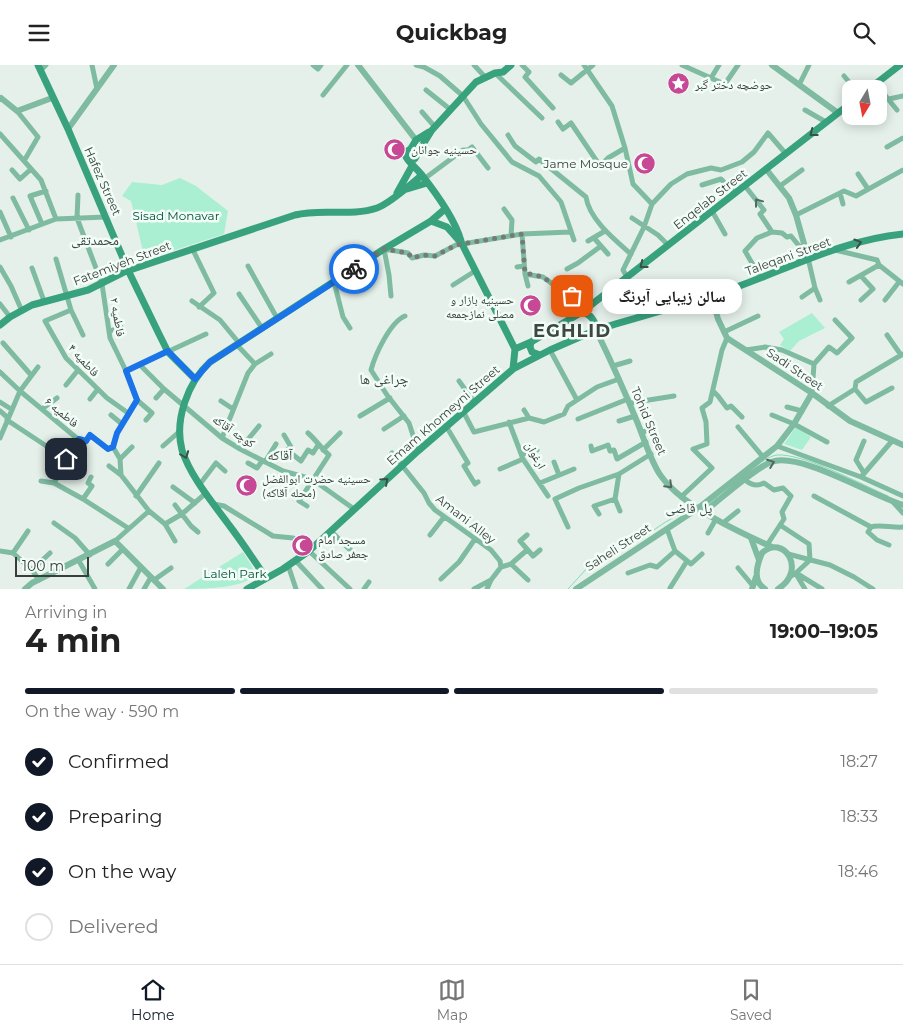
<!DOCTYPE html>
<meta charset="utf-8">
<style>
:root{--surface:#fff;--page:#f2f2f2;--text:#222;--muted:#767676;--line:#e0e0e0;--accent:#111827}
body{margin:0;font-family:Montserrat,"Noto Naskh Arabic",sans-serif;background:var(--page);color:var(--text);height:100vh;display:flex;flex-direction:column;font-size:19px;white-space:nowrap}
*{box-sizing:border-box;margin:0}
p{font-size:16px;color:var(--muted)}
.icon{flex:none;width:28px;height:28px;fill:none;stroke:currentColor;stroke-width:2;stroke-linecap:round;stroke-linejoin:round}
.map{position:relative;height:524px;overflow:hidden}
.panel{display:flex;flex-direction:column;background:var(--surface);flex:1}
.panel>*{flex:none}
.needle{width:32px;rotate:190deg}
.fabs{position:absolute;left:842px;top:15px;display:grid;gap:10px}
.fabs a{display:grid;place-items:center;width:45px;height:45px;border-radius:10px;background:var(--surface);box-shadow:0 2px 12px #0003;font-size:25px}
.scale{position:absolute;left:15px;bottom:12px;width:74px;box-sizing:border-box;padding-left:5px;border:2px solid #393d3b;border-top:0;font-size:14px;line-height:18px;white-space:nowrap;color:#393d3b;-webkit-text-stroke:4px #f2fdf8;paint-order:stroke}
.pin{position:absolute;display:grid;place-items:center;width:42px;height:42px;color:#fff;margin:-21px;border-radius:10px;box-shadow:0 2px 8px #0006}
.courier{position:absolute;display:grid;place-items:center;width:50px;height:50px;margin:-25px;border:4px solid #1a73e8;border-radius:50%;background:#fff;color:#222;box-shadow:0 1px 6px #0007}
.bubble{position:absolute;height:35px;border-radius:15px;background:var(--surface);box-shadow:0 2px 12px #0003;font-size:16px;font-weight:700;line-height:35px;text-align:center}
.head em{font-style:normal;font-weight:700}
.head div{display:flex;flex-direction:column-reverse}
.head{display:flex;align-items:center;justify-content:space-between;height:85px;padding:0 25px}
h1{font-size:32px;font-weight:700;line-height:38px}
.bar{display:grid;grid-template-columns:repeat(4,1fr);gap:8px 5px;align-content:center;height:60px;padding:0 25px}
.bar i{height:6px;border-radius:4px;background:var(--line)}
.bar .active{background:var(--accent)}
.bar p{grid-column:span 4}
ol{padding:0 25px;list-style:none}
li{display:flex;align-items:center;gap:15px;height:55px}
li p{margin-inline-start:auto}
li .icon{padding:5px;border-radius:50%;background:var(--accent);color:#fff;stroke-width:4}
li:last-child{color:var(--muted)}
li i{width:28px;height:28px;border:2px solid var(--line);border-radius:50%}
header{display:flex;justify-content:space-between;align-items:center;height:65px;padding:0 25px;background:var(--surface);font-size:22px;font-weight:700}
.tab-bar{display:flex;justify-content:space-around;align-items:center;height:70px;border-top:1px solid var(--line);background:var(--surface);font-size:14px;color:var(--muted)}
.tab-bar a{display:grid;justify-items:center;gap:2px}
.tab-bar .active{color:var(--accent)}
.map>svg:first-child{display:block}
</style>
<header><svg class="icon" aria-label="menu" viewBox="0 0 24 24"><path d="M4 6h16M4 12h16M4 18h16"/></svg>Quickbag<svg class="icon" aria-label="search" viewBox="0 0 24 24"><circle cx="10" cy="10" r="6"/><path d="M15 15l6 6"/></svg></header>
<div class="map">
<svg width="903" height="524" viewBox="0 0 903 524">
<rect width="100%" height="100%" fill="#e5f0ea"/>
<!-- green -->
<path fill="#aaefd2" d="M180,113l16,8 32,25 -4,23 -79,26 -14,-59 -9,-5 10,-14 30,3z
M812,248l13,15 -26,13 -9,10 -10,-6 4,-6 -5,-7z
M796,362l15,10 -9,13 -18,-6z
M243,487c3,5 8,12 10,17 7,20 -56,20 -69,20z"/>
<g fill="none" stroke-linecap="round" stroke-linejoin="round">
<!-- stream -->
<path stroke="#80dcb8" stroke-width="1" d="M754,403c6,-5 15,-12 23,-13 26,-2 86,30 111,41
M706,441l11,-9
M568,524l21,-23 35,-21 18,-7 22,-15 19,-11"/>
<!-- minor -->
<path stroke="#7ebba1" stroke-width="5" d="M92,0l5,24
M313,0l5,4 3,-4
M416,0l8,2 16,9 23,20 18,28 31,38 27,14 22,26 13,38
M474,0l12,13
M522,0l7,7 -4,5 28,31
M584,0l28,41 13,42 8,36 19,20 -8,23 -21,43 4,7
M682,0l40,18 5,-2 11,-16
M40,6l6,-6
M495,8l47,45
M561,10l10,8 22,-18
M844,11l11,13
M711,13l8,-13
M876,19l21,26
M799,20l10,-20
M426,25l25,20
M323,30l24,-30
M889,34l14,-3
M805,45l21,12
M17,46l21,26 -14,24
M422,47l13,15
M558,57l5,7 8,-6 29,43 8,-8 17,-10
M0,69l41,46 15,39
M508,70l7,11 21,16 3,-3 47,38c3,22 29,43 45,57
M887,82l16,-9
M12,105l8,9 11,-10
M858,109l10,15
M424,114l39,-29h5l4,-3 16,21
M702,120l19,-6 14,15
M745,121l19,24 -4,4 12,18 -15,6 -12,13 15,26
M780,121l22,-16
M840,128l3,11
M78,130l-1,23 25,66 8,54 16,33 11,29 -20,33 -4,14 7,12 1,16 28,36
M13,133l16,32
M652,139l19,-20 16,-10 24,-6 10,2 21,-8 12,-10 14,-19 18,21
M504,144l8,11 -1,16
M712,146l13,23
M0,147l11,25
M796,150l48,-24 12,5 47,-26
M632,153l26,17 10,10
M42,159l-12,-28 16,-5
M772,167l10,1 5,4 4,-1 9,11 4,-2
M522,169l3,40 18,3 19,14 20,9 7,7
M594,173l14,16
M0,175l56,-21 50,-2
M588,176l17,-10
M192,183l22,45 -15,14
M835,185l42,10 2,5 24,19
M56,194l15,51 -26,11 21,37 41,40 21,15
M368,195l1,18
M248,201l29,52
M0,202l11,19 11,25
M517,202l7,-1
M32,203l12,33
M567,204l11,-6 23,-17
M525,209l3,12
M861,211l12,13 -12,11
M334,217l9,35 7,11
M849,217l30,-17
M453,220l22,-14
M815,223l5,12
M239,229l23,34
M391,231l-2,-21 -5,-26 24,4 4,5 12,-3 11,1 21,-11 66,-11 48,-2
M802,232l13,-9 -7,-30
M885,235l14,-18
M192,236l28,19 19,23
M0,239l10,13
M71,245l12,25
M405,251c-15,6 -30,39 -34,54l16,25 22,28 9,28
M110,266l11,-4
M724,267l34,-16
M887,270l14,20
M3,278l28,32
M236,279l19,20
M550,285l27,50
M746,285l19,-3 17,3 32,14 -2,29
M814,299l15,-17 8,6 15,-15 -17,-18
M140,300l24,24 58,49 18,11 43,22 29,8 42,30
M613,301l17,-5
M126,306l80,-37
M0,307l20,19 59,49 7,2 4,-7 18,14 5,-2
M459,316l16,22
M66,320l12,-15
M855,324l11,13 26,-14
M713,326l5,5 9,12 4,-2 11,11
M156,333l8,-9
M90,334l8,-10
M137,335l15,13 -6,7
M221,336l12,8
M0,337l11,7
M630,338l44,-7
M828,341l27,-17 1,-7 47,-28
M787,342l15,4
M42,344l15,-11
M524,345l5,8
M0,346l8,7
M464,348l10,19 55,-14 15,4 20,-8 4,-8 29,-19 22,-8
M111,350l11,9
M772,350l22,9 33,18
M360,351l30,-18
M578,354l50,-20
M7,355l59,39
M619,356l16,-5
M509,357l14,37 25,37
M446,361l22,37 -4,3 11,18 3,-2
M738,362l25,30
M384,364l20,-13
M642,368l12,-7
M284,370l7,12 -4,3 14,11 7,-11 5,3 5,-8
M0,373l20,-47 18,-24
M222,373l26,-65 7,-9 16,-10
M79,375l-25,43 29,16 45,29
M864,376l-8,19 8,13
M163,381l17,-15
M591,381l1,5 16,-6 2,6 4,-1 3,9 29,-17
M777,381l84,31 31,-36
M240,384l19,-23
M323,385l17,-17
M392,388l32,40 5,10 6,7 56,40 9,11 1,6 -10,13 -4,9
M522,389l15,-4
M120,394l12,-12
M265,397l11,-18
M554,397l5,13
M248,398l9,5 5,-7
M109,401l12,9
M500,404l23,-10
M619,409l-4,25 5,12
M861,412l42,19
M745,415c6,5 12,7 19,3l10,7 9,-2 8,8 -9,16 2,7 -17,26
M41,416l13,2
M540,418l34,-14
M200,419l16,-21 9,8
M173,422l22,16
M136,431l23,-33
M814,431l57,31c7,-3 22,1 32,0
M681,432l31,-29 -19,-19 14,-5 -1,-22 -4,-14 8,-6 12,-52 5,-12
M83,434l9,-13 -4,-3 3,-6
M893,437l10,11
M214,439l10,2 49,30 20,2 20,10
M175,440l16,21 7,6
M307,441l-8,-5 30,-46c-8,-7 -13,-15 -21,-22
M599,449l-5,-8 21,-7
M54,458l21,15 15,17
M723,458l15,-12
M165,459l10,17
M780,460l29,19 1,16 -14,13 -5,3
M568,462l-13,-28 24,-11 40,-14 32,-20
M871,462l-3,5 9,8 12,5
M331,466l17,17 11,9
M708,468l8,-14
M430,470l14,-18
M527,470l-7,6 13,15 7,-6
M115,476l34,-30 16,13 17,-10 24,-21
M0,486l13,2 19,17 7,10
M309,486l41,38
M675,486l16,13 11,-10
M13,488l15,-22
M788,489l42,11 24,12 19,12
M295,495l27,29
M79,496l16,28
M108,499l15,-15
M511,499l16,-14
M288,500l8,24
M501,502l10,-3 17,16
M738,503l15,18
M32,505l18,-17
M628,508l22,-8 7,2 18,-16 -8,-22
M796,508l26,16
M796,509l9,15
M441,514l18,-17 16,-23
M154,515l17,-12
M670,523l17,-27
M129,524l12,-22
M144,524l7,-12
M364,524l5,-7
M474,524l17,-9"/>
<!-- tertiary -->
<path stroke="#7ebba1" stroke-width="6" d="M358,0l58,75
M772,0l66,48
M0,34l1,-1 16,13 35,-13
M68,64l46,-64
M766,104l23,29 7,17 12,43
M692,237l22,3
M714,240l4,14 9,19 85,55 38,28 53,24
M714,240l15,-9 5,-8
M596,265c15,31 29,62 42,94 6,15 14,40 23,52 21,30 78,56 111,71
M704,447c17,-13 48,-42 67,-50 28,-11 102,34 132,43
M751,473l8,22
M25,524l7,-6 83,-42 48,48
M576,524l121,-80 80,-63 17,-22 18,-31
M752,524l4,-12
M765,524c-13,-8 -8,-24 -3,-36 21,-20 46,17 16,36"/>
<!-- secondary -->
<path stroke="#38a17d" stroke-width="7" d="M38,0l30,64 60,141 31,64 9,18 27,27
M869,24l31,-24
M405.5 90a5.5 5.5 0 1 1 11 0a5.5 5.5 0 1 1-11 0Z
M410,85l6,-10 13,-8
M417,89l15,-24 44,-48 19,-9 8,-1 8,-7
M408,95c4,5 9,9 13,14 15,19 34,45 40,67
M407,124l20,-6
M397,128l15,-27
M431,156l16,6 15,17 53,105
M582,247l269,-209
M0,260l10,-8 22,-12 56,-15 36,-18 171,-57c26,-7 56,2 82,-7 14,-5 33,-23 45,-33
M596,265c46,-14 92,-26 138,-42 56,-20 109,-48 169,-54
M515,284l16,-7
M513,304l2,-20
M266,513c-12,-18 -24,-36 -37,-53 -16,-22 -39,-49 -47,-75 -8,-30 6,-68 28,-88l174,-113 47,-28 14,-12
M247,524l36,-20 26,-18 109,-100 95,-82 37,-19 46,-20c0,-8 -5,-16 -14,-18l-51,30 -1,5 2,5 8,3"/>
</g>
<!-- one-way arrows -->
<defs><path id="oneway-chevron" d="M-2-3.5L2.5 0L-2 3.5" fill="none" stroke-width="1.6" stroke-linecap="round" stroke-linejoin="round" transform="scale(1.25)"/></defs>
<g stroke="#395148">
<use href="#oneway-chevron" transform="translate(813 68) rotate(142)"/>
<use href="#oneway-chevron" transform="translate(858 178) rotate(-17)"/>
<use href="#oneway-chevron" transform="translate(643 200) rotate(142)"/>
<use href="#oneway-chevron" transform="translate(185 390) rotate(69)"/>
<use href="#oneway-chevron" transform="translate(385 416) rotate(-42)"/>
</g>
<g stroke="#51695f">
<use href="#oneway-chevron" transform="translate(758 137) rotate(-127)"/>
<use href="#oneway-chevron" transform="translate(771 398) rotate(-21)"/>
<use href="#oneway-chevron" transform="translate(669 420) rotate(45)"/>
</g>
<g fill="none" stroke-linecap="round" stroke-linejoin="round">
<!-- done -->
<path stroke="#757c78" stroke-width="5" stroke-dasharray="0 9" d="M354,204l30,-20 24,4 4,5 12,-3 11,1 21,-11 66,-11 3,39 18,4 19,14 10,5"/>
<!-- route -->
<path stroke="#1a73e8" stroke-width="6" d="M66,394l13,-20 7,2 4,-6 18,14 5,-2 4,-14 20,-33 -11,-29 42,-20 27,28 15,-17 144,-93"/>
</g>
<!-- icons -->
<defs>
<symbol id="sight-disc" viewBox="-11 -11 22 22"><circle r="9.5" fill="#c74995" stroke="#f2fdf8"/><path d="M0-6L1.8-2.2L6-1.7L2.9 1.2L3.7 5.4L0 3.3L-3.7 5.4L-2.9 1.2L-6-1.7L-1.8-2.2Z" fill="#fff"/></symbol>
<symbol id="mosque-disc" viewBox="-11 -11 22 22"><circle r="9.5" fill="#c74995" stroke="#f2fdf8"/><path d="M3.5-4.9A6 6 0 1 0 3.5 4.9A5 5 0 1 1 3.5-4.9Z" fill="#fff"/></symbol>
</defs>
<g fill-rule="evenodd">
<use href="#sight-disc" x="666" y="6" width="25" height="25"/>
<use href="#mosque-disc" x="382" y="72" width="25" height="25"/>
<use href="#mosque-disc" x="632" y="86" width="25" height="25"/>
<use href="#mosque-disc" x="518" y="228" width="25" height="25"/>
<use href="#mosque-disc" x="234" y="408" width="25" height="25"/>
<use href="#mosque-disc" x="290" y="468" width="25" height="25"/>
</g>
<g text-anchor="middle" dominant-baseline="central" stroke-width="5" stroke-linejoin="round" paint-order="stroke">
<!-- poi labels -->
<g font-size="12" fill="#393d3b" stroke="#f2fdf8" text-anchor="start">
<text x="695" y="19">حوضچه دختر گبر</text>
<text x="411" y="84">حسینیه جوانان</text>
<text x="628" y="98" text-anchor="end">Jame Mosque</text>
<text x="514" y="234" text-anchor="end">حسینیه بازار و<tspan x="514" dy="14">مصلی نمازجمعه</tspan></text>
<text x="262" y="413">حسینیه حضرت ابوالفضل<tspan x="262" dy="14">(محله آقاکه)</tspan></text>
<text x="318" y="474">مسجد امام<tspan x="318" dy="14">جعفر صادق</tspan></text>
</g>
<!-- street labels -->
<g font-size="12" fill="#393d3b" stroke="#f2fdf8">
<text transform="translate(103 116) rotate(66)">Hafez Street</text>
<text transform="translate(710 134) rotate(-38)">Enqelab Street</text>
<text transform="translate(788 191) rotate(-20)">Taleqani Street</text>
<text transform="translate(122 198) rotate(-21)">Fatemiyeh Street</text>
<text transform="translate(118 252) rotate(80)">فاطمیه ۲</text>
<text transform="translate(84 295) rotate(48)">فاطمیه ۴</text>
<text transform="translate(795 304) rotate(34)">Sadi Street</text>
<text transform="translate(62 347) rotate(40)">فاطمیه ۶</text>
<text transform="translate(443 350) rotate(-41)">Emam Khomeyni Street</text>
<text transform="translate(649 356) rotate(67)">Tohid Street</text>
<text transform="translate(234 366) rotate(34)">کوچه آقاکه</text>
<text transform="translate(536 390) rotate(61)">ارغوان</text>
<text transform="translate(466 454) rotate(38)">Amani Alley</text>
<text transform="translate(618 482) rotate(-33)">Saheli Street</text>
</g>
<!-- park labels -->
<g font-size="12" fill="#00503a" stroke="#f2fdf8">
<text x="176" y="150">Sisad Monavar</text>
<text x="235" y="508">Laleh Park</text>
</g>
<!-- neighbourhood labels -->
<g font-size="14" fill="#3e4743" stroke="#f2fdf8">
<text x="95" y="175">محمدتقی</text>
<text x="384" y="314">چراغی ها</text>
<text x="280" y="390">آقاکه</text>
<text x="689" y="443">پل قاضی</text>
</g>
<!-- district labels -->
<g font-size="18" font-weight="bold" letter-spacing="1" fill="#3e4743" stroke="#f2fdf8">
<text x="572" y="266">EGHLID</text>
</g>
</g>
</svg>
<div class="fabs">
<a><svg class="needle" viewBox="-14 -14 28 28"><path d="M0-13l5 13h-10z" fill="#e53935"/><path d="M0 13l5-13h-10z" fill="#767676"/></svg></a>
</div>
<div class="scale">100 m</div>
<div class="pin" style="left:572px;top:231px;background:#ea580c"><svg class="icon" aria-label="bag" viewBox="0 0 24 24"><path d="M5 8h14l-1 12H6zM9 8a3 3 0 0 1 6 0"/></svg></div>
<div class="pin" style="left:66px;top:394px;background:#1f2937"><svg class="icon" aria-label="home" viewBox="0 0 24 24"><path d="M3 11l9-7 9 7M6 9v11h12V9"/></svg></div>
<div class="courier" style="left:354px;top:204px"><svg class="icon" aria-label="bike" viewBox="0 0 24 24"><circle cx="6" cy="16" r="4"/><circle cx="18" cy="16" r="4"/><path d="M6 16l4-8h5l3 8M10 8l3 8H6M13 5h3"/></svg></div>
<div class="bubble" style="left:602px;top:214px;width:140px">سالن زیبایی آبرنگ</div>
</div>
<section class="panel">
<div class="head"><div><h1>4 min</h1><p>Arriving in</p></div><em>19:00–19:05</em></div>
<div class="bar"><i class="active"></i><i class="active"></i><i class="active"></i><i></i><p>On the way · 590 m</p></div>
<ol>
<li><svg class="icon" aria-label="check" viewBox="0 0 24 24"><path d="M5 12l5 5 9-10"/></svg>Confirmed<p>18:27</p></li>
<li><svg class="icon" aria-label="check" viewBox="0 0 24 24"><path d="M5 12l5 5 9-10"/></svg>Preparing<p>18:33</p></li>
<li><svg class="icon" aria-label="check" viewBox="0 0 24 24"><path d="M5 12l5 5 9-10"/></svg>On the way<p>18:46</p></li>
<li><i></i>Delivered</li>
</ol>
</section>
<nav class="tab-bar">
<a class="active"><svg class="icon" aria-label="home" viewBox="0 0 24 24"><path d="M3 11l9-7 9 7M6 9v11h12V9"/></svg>Home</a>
<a><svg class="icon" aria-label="map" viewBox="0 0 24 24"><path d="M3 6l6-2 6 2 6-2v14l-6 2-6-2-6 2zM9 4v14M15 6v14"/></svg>Map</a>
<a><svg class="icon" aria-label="saved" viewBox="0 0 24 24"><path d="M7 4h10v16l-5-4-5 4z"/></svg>Saved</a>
</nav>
